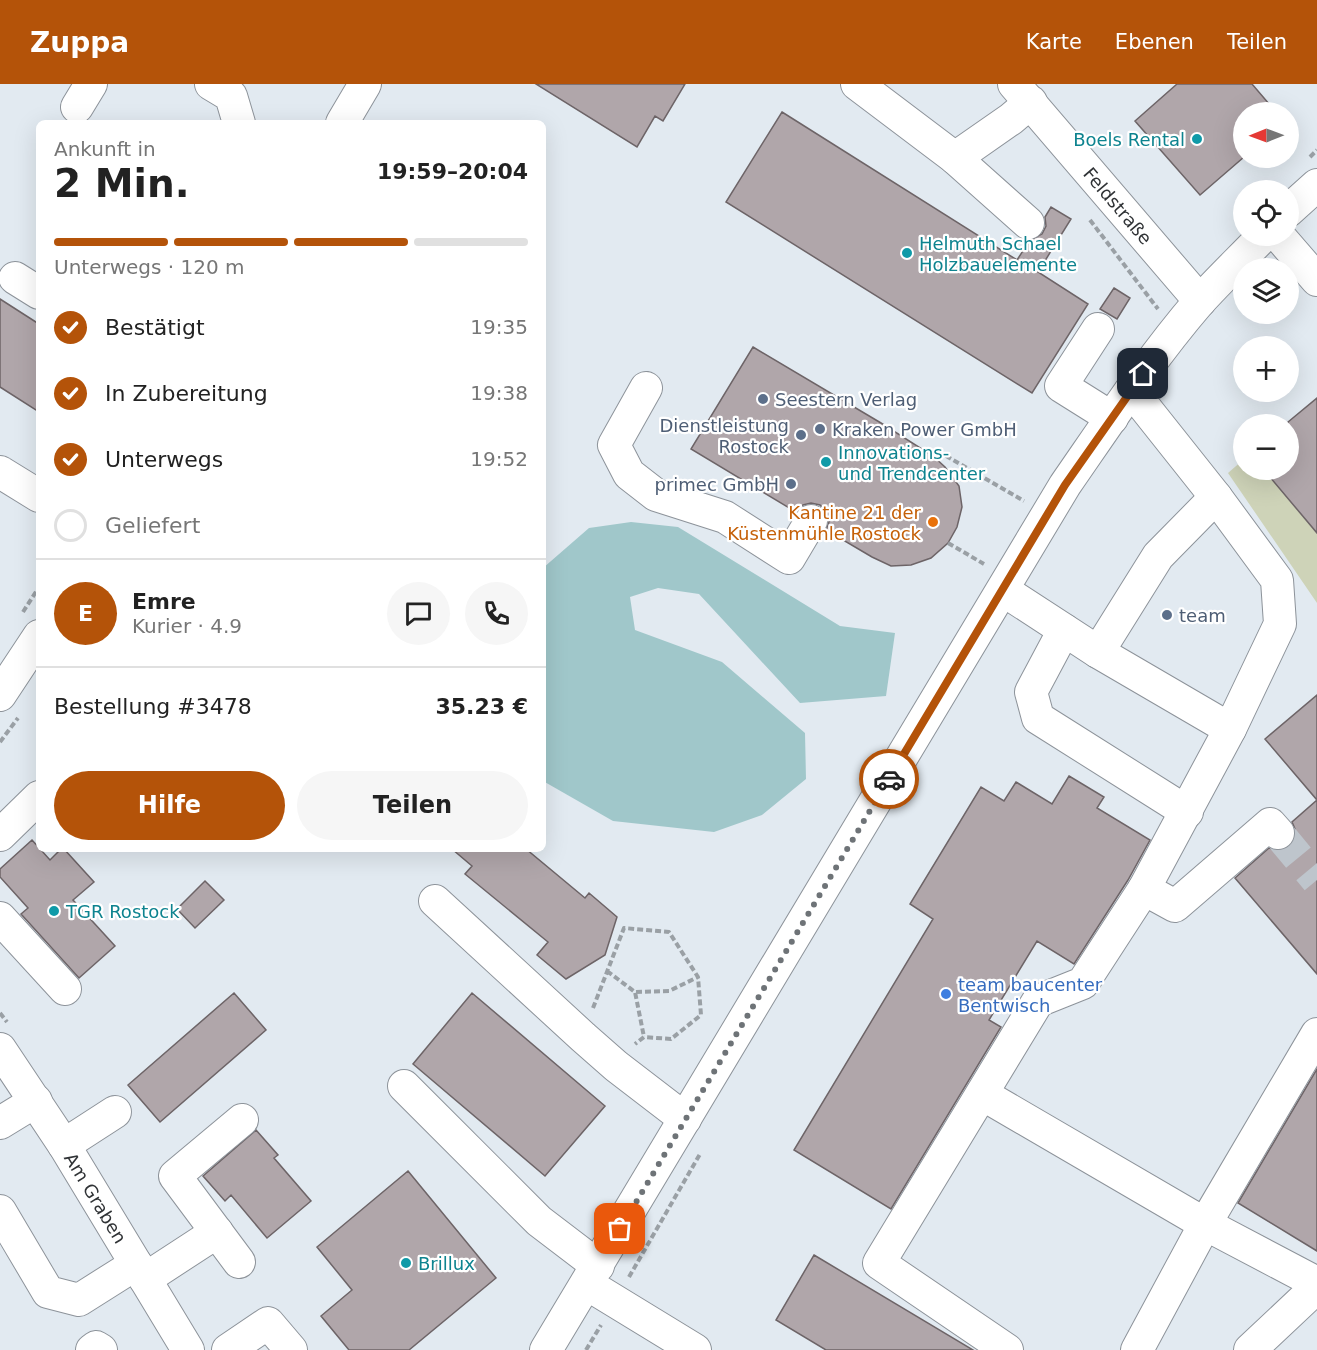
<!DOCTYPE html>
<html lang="de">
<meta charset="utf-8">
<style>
:root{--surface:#fff;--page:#f6f6f6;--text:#222;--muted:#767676;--line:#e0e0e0;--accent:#b45309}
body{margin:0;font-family:"DejaVu Sans",sans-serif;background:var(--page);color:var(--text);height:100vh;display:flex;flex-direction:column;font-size:22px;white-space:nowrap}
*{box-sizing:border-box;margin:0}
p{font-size:20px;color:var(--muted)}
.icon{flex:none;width:33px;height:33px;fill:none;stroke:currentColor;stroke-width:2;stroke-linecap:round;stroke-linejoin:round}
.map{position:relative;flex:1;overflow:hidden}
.sheet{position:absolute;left:36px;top:36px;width:510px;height:732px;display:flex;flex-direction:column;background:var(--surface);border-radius:9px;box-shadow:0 6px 24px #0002}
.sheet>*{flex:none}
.needle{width:39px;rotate:269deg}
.controls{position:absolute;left:1233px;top:18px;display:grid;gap:12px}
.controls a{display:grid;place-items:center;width:66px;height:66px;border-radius:50%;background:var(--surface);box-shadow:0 6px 24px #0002;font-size:30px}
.pin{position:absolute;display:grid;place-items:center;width:51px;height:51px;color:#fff;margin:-26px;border-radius:12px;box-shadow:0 3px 9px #0006}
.courier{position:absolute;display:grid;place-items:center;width:60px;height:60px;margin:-30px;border:4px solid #b45309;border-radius:50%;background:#fff;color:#222;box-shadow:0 2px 8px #0007}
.summary em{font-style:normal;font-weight:700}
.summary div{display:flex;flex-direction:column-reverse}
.summary{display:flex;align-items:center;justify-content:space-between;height:102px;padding:0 18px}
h1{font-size:39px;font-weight:700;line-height:45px}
.bar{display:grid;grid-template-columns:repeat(4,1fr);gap:9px 6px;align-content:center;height:72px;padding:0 18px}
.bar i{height:8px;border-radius:4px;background:var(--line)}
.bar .selected{background:var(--accent)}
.bar p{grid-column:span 4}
.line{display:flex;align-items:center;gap:15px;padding:0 18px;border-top:2px solid var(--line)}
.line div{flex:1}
.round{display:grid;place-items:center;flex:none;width:63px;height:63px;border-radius:32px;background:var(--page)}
ol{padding:0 18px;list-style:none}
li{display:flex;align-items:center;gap:18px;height:66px}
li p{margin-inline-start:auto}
li .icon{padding:6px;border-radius:50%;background:var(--accent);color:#fff;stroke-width:4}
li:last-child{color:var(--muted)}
li i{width:33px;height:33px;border:3px solid var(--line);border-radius:50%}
.cta{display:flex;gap:12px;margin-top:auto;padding:12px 18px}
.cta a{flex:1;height:69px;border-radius:36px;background:var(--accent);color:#fff;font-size:24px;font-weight:700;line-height:69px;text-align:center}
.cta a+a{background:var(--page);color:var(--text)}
header{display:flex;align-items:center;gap:36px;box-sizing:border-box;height:84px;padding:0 30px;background:var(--accent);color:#fff}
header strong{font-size:28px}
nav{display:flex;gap:33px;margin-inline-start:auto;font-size:21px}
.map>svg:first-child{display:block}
</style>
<header>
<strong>Zuppa</strong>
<nav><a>Karte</a><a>Ebenen</a><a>Teilen</a></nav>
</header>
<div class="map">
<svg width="1317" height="1266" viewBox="0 0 1317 1266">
<rect width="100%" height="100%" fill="#e2eaf1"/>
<!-- green -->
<path fill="#ced3b8" d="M1243,376l1,10h20l53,63v70l-89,-130z"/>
<!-- water -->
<path fill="#a0c7ca" d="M631,438l47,5 162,99 55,7 -9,63 -86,7 -101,-109 -41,-6 -28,9 5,33 87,32 83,71 1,46 -44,36 -48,17 -101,-11 -70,-40v-213l46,-40z"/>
<!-- building -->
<path fill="#b0a6aa" stroke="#6d6467" stroke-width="1.5" d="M536,0h149l-22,37 -8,-5 -18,31z
M1177,0h75l24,28h-32v45l-44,38 -65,-74z
M782,28l235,148 13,-20 12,-6 4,-8 -1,-9 6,-10 20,12 -33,53 50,32 -56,89 -306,-191z
M1114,204l16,10 -13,21 -17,-10z
M0,215l39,25v88l-39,-25z
M753,263l128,76 52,33 12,11 14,19 3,21 -5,20 -9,16 -17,15 -20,7 -20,1 -19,-9 -46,-27 3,-8 -2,-9 -7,-8 -9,-2 -8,2 -7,7 -105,-63z
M1317,314v135l-53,-63h24v-48z
M1317,611v105l-52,-61z
M1069,692l35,21 -7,11 53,32 -22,40 -54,84 -37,-23 -48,79 12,7 -110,182 -97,-59 139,-231 -23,-15 71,-117 23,14 12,-19 36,22z
M1317,716v174l-82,-96 34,-30 12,3 9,-5 5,-8v-9l-3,-7z
M32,756l18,20 11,-11h3l30,33 -21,18 42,46 -36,32 -58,-64 7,-6 -28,-31v-8z
M452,765h74l59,49 4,-5 28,24 -12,38 -39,24 -29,-24 11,-13 -83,-68 7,-8z
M205,797l19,19 -29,28 -18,-19z
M234,909l32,37 -106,92 -32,-37z
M472,909l133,113 -60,70 -132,-112z
M1317,985v182l-79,-48z
M256,1046l22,25 -4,3 37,43 -44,37 -36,-43 -6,6 -22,-25z
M408,1087l88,107 -87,72h-60l-28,-34 31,-26 -35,-43z
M814,1171l159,95h-147l-50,-30z"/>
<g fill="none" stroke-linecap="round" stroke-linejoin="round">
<!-- minor-tunnel -->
<path stroke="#bec5cc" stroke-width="32" stroke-dasharray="32 16" stroke-linecap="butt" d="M1278,749l39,47"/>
<defs>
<g id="minor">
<path d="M211,0l20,12 8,27"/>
<path d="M857,0l98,74 73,65"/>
<path id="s1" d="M1014,0l186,217"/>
<path d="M77,23l14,-23"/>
<path d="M342,39l23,-39"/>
<path d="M955,74l56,-39 20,-17"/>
<path d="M1288,127l29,-26"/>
<path d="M1279,152l38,44"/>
<path d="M15,194l24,15"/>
<path d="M1098,245l-37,57 51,32"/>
<path d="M646,304l-32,57 15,29 27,21 69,22 64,41 22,-37"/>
<path d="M0,388l39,24"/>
<path d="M1003,506l95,62 132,77"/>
<path d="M1064,546l-33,62 7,26 149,94"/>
<path d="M1098,568l60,-96 58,-59"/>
<path d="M0,611l39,-59"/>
<path d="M0,751l39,-38"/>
<path d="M1144,805l31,17 95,-82 8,9"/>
<path d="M435,817l148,136 33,29 69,53"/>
<path d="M0,834l65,71"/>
<path id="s2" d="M0,965l64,96 124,205"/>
<path d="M404,1002l135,135 59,45"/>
<path d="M982,1010l223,130 112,59"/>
<path d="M0,1039l36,-22"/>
<path d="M64,1061l51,-33"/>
<path d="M0,1127l48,81 31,8 57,-36"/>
<path d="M239,1178l-64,-86 67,-56"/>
<path d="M145,1195l72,-47"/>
<path d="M587,1200l108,66"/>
<path d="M92,1266l4,-3 5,3"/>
<path d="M228,1266l40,-27 23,27"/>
<path d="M546,1266l519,-865c43,-62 85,-126 134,-183 21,-23 43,-44 64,-66"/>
<path d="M1007,1266l-128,-87 159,-262 45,-18 61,-94 86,-160 50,-105 -3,-44 -61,-83 -85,-107"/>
<path d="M1137,1266l68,-126 112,-190"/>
<path d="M1250,1266l67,-63"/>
</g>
</defs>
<!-- minor casing -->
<use href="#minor" stroke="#8d939a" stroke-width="34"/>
<!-- path -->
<path stroke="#9aa0a5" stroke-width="4" stroke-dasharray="6 3" stroke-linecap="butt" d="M1310,73l7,-7
M1090,136l68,89
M933,372l3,-6 88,51
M948,459l36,21
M23,528l16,-25
M0,658l18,-24
M607,887l28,21 9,45 -9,7
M636,908l33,-1 29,-14
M593,924l31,-80 45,4 29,45 3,38 -30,24 -27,-2
M0,929l7,9
M629,1193l71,-123
M586,1266l15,-25"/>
<!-- minor -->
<use href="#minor" stroke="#fff" stroke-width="32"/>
</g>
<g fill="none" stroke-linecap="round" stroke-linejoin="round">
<!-- done -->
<path stroke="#6e7377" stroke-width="6" stroke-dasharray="0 10.8" d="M620,1145l269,-450"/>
<!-- route -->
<path stroke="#b45309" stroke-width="8" d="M889,695l176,-294 78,-111"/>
</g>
<!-- markers -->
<g fill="#0f9aa8" stroke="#fff" stroke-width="2">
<circle cx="1197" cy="55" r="6"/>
<circle cx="907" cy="169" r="6"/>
<circle cx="826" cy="378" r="6"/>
<circle cx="54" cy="827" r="6"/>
<circle cx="406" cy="1179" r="6"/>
</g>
<g fill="#5c6f8a" stroke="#fff" stroke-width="2">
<circle cx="763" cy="315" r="6"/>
<circle cx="820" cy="345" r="6"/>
<circle cx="801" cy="351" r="6"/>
<circle cx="791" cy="400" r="6"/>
<circle cx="1167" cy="531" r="6"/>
</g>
<circle fill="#e8710a" stroke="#fff" stroke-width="2" cx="933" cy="438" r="6"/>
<circle fill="#3f7fe0" stroke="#fff" stroke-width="2" cx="946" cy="910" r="6"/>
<g text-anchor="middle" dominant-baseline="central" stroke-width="4.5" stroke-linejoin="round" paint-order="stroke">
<!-- culture labels -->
<g font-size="18" fill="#0d838f" stroke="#fff" text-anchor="start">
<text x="1185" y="55" text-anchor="end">Boels Rental</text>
<text x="919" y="159">Helmuth Schael<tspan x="919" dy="21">Holzbauelemente</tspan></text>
<text x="838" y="368">Innovations-<tspan x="838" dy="21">und Trendcenter</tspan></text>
<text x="66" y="827">TGR Rostock</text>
<text x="418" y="1179">Brillux</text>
</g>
<!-- street labels -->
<g font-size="18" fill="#303336" stroke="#fff">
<text stroke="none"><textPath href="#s1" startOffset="160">Feldstraße</textPath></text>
<text stroke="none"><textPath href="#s2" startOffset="177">Am Graben</textPath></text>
</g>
<!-- service labels -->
<g font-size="18" fill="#4e5e75" stroke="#fff" text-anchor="start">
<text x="775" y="315">Seestern Verlag</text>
<text x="789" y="341" text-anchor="end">Dienstleistung<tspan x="789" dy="21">Rostock</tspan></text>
<text x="832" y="345">Kraken Power GmbH</text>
<text x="779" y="400" text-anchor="end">primec GmbH</text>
<text x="1179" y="531">team</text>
</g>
<!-- food labels -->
<g font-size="18" fill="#c56008" stroke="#fff" text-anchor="end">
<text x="921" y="428">Kantine 21 der<tspan x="921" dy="21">Küstenmühle Rostock</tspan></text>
</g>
<!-- shop labels -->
<g font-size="18" fill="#366cbe" stroke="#fff" text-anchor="start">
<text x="958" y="900">team baucenter<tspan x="958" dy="21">Bentwisch</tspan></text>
</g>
</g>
</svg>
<div class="controls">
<a><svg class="needle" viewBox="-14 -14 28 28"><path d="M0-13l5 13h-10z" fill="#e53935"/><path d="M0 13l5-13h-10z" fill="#767676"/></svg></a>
<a><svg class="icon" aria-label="locate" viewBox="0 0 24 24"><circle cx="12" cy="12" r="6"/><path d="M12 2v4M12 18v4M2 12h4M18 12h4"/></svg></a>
<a><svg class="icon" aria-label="layers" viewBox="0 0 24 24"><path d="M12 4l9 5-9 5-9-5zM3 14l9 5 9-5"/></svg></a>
<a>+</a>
<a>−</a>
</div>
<div class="pin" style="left:620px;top:1145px;background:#ea580c"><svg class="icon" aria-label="bag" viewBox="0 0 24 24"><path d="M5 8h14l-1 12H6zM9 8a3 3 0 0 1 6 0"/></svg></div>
<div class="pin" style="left:1143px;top:290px;background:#1f2937"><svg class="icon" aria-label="home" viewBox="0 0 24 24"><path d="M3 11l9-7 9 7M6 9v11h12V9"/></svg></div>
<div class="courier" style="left:889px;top:695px"><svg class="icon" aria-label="car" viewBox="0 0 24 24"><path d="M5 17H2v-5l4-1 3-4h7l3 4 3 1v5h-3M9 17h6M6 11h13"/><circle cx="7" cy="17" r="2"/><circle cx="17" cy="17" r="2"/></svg></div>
<section class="sheet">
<div class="summary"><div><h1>2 Min.</h1><p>Ankunft in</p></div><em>19:59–20:04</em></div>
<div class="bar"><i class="selected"></i><i class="selected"></i><i class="selected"></i><i></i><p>Unterwegs · 120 m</p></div>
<ol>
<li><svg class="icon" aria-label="check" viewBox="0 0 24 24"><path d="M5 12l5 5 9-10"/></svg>Bestätigt<p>19:35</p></li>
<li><svg class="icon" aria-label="check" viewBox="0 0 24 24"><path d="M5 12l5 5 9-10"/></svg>In Zubereitung<p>19:38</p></li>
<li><svg class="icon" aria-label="check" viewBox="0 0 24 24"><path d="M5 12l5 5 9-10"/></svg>Unterwegs<p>19:52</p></li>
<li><i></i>Geliefert</li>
</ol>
<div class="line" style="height:108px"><b class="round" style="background:var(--accent);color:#fff">E</b><div><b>Emre</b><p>Kurier · 4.9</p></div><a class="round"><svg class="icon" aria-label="chat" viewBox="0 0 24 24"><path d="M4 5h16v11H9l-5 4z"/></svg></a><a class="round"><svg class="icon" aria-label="phone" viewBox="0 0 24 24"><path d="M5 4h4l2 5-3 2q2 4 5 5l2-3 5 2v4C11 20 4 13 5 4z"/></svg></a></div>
<div class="line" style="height:78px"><div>Bestellung #3478</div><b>35.23 €</b></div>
<div class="cta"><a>Hilfe</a><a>Teilen</a></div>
</section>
</div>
